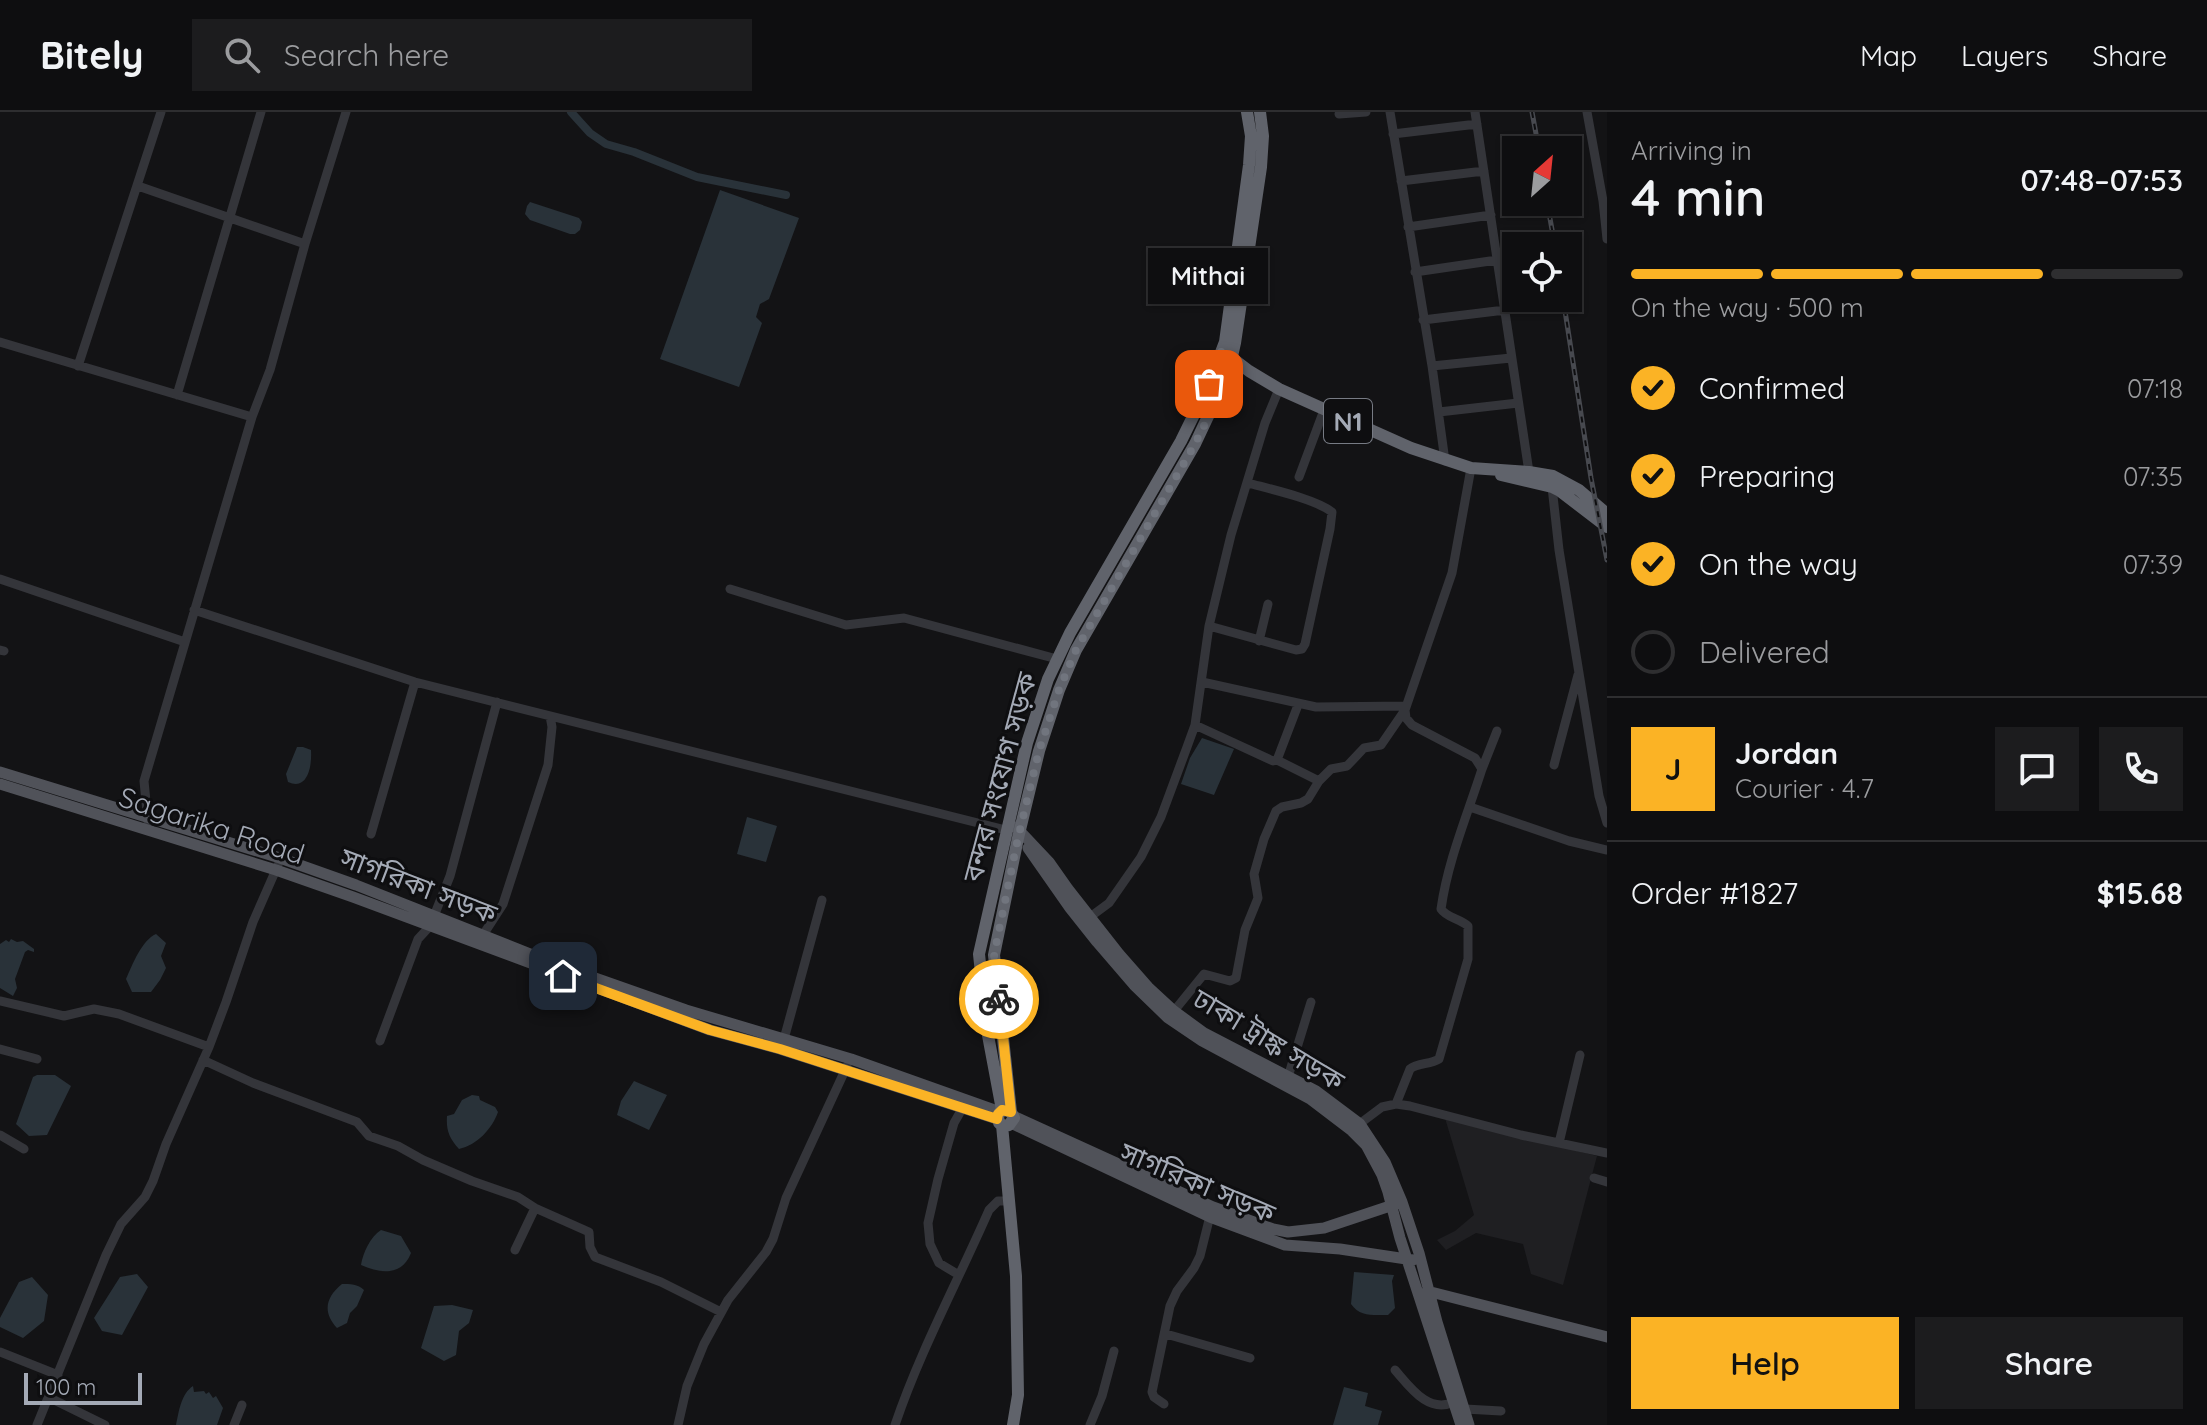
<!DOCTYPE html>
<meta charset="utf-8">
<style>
:root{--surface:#0e0e10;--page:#1c1c1e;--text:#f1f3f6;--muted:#9b9c9f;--line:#2e2e30;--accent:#fbb325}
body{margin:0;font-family:Quicksand,"Noto Sans Bengali",sans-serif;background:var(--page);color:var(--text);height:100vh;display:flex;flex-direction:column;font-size:30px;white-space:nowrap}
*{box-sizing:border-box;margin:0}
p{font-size:26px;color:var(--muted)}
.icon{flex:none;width:44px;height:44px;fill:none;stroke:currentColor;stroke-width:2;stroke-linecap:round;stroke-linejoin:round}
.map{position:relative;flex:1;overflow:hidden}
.sheet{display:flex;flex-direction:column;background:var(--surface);width:600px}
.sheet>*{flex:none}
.needle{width:52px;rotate:27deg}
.buttons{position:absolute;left:1502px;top:24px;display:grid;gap:16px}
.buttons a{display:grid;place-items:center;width:80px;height:80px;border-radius:0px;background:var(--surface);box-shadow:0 2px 6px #0004,0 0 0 2px var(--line);font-size:40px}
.scale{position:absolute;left:24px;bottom:20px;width:118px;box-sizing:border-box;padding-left:8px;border:4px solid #a4aab6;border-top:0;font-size:22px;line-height:28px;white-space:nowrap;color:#a4aab6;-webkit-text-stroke:6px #0e0e10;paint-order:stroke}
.pin{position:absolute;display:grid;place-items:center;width:68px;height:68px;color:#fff;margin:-34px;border-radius:16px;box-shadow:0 4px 12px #0006}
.courier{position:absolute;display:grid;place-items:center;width:80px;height:80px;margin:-40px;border:6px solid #fbb325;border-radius:50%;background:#fff;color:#222;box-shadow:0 2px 10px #0007}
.bubble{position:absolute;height:56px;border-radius:0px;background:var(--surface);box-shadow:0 2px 6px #0004,0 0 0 2px var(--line);font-size:26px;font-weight:600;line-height:56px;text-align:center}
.head em{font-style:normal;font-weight:600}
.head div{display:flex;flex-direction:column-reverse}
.head{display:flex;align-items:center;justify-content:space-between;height:136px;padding:0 24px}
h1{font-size:52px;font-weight:600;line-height:60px}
.bar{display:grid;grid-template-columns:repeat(4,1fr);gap:12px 8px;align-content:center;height:96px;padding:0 24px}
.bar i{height:10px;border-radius:6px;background:var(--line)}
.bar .selected{background:var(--accent)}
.bar p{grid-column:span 4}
.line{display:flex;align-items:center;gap:20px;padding:0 24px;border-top:2px solid var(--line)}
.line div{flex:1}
.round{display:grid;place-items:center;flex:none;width:84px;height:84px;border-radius:0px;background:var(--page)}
ol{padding:0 24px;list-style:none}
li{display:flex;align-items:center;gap:24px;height:88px}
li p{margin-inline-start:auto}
li .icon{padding:8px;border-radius:50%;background:var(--accent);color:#111;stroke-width:4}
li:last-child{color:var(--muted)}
li i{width:44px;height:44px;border:4px solid var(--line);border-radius:50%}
.button{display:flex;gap:16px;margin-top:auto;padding:16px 24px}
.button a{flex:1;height:92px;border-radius:0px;background:var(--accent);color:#111;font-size:32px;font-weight:600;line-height:92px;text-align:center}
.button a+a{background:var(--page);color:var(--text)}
header{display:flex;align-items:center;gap:48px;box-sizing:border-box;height:112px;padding:0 40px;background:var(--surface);border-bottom:2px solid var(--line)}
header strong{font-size:38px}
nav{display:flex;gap:44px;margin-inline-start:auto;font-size:28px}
.search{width:560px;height:72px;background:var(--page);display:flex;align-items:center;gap:20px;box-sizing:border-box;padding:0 28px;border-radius:0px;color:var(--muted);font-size:30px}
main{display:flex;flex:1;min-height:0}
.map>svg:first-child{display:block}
</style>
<header>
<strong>Bitely</strong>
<div class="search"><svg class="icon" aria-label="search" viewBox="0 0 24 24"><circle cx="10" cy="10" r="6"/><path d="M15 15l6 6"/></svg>Search here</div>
<nav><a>Map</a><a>Layers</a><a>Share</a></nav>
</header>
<main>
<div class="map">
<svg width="1607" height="1313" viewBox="0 0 1607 1313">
<rect width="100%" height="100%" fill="#131315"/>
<!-- built -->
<path fill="#1f1f22" d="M1445,1006l152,38 -34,129 -32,-11 -8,-30 -47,-11 -30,17 -9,-10 18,-9 19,-16z"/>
<!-- water -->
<path fill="#293239" d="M720,78l79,28 -30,81 -9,5 -4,13 6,6 -23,64 -79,-28z
M530,90l49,16 3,4 -2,8 -5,4h-5l-40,-14 -5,-6 2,-8z
M1202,626l32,11 -20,46 -33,-11 9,-26z
M297,635h6l8,3c1,16 -3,41 -23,32l-2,-8z
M747,705l30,9 -11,36 -29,-8z
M156,822l10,9 -5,13 5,12 -6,12 -9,12h-19l-6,-13c6,-14 16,-39 30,-45z
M11,827l6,3 6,-1 11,8v3l-6,-2 -3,2 -10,27 2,9 -4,8 -13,-8v-44l6,-4 3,2z
M37,963h18l16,11 -24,49 -18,1 -13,-12 17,-47z
M634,969l33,14 -18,35 -32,-15 4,-14z
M472,983l7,1 1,4 15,7 3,5c-6,17 -21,33 -39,37 -10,-11 -13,-19 -12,-33l7,-2 8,-14z
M381,1118l20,6 10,17c-9,23 -30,21 -50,12 2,-12 9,-28 20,-35z
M1354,1160l40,3 -2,6 3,27 -7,7c-15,0 -28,2 -37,-11z
M137,1162l11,13 -26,48 -20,-4 -8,-13 26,-41z
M32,1165l16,18 -4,26 -21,17 -23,-11v-9l19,-36z
M342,1172c8,0 16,0 22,6l-7,16 -7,7 -3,10 -10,5c-15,-16 -11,-31 5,-44z
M452,1193l21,5 -4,13 -10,8 -3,24 -12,6 -23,-13 13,-42z
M193,1274l1,6 10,-1 2,3 3,-2 4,6 3,-2 7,12 -6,17h-41c3,-14 5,-31 17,-39z
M1344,1275l24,6 -3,13 17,5 -4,14h-45z"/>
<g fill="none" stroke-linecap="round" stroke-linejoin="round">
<!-- canal -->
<path stroke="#293239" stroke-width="8" d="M571,0l19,21 16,11 28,8 63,25 89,18"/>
<!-- minor -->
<path stroke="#34353a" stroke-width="9" d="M1390,0l42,254 13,95
M1475,0l54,360
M1587,0l16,89 4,38
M1339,2l27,-2
M1393,22l84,-10
M1401,69l83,-10
M138,74l167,58
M1408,115l83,-12
M1415,160l82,-12
M1423,208l82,-10
M0,230l252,75
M78,254l83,-254
M1432,254l79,-8
M177,283l84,-283
M1439,300l79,-9
M1299,365l25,-67
M1552,375l7,63 40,246 8,27
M0,467l185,63
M730,477l116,36 58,-7 153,41
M194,498l221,72 591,148
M1209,514l87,24 6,-1 3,-5 25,-115 2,-17c-17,-13 -62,-23 -84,-29
M1259,529l9,-37
M0,538l4,1
M1202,570l114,25 90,-1
M1298,593l-21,55 42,21 12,-12 16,-3 17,-18 17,-3 24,-35
M1195,613l78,36 4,-1
M1554,653l24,-90
M1482,657l15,-38
M1470,695l99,34 38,9
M148,710l-4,-41 108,-364 18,-47 35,-126 41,-132
M371,722l44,-152
M1090,805l19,-14 32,-46 20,-40 26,-70 8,-22 14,-99 22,-91 34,-112 14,-34
M483,823l20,-31 45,-139 4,-38 -2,-11
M0,889l64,15 30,-7 25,5 90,33
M1174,899l30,-37 26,7 6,-3 9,-48 13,-32 -4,-24 10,-35 12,-28 6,-4 19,-4 7,-4 11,-18
M784,927l38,-139
M380,929l38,-102 12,-13 20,-50 47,-174
M0,937l37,10
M203,948l50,23 104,39 12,14 29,10 25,14 49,21 46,16 17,11
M1288,965l23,-75
M1396,992l14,2 111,29 86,18
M1354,1016l28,-21 14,-3 14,-35c8,-7 20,-4 29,-10l29,-100v-33c-9,-8 -21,-8 -27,-17 7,-49 26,-93 41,-140l-7,-11 -63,-33 -6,-7 -1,-8 47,-137 19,-105
M0,1023l24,14
M1559,1031l21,-88
M1594,1066l13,4
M515,1138l20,-42 54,24 1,15 5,10 66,25 60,30
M959,1163l-20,-12 -9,-19 -2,-21 10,-44 16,-56 12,-21
M1166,1222l84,24
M0,1240l58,23
M1395,1258c15,17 33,44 59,32
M48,1285l57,28
M1164,1292l-10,-7 -2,-5 18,-86 7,-15 17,-23 6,-12 11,-44
M1465,1297l36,2
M37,1313l69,-170 15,-31 24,-27 8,-16 13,-37 43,-97 17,-45 27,-80 25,-57
M234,1313l8,-20
M678,1313l9,-39 17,-42 24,-44 38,-48 7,-13 13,-41 61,-132
M895,1313c25,-74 63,-144 94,-215l9,-9h12
M1090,1313l12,-29 12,-45"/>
<!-- major -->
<path stroke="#505259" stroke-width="11" d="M0,660l280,86 76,27 202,80 128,45 165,49 149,53
M0,672l276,86 77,27 357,133 70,19 217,70
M1016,715l33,35 19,27 51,65 29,33 26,24 30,22 112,58 44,33 25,38 17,40 17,51 18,69 32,103
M1028,736l42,60 27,34 37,43 34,33 34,23 108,58 42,32 14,14 16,30 6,17 12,46 61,187
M1013,1004l200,91 60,22 15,3 36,-4 72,-24
M1011,1011l199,94 75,28 55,4 73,11
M1427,1179l180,46"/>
<!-- highway -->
<path stroke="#60636b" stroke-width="12" d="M1228,243l21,16 30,18 132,59 60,20 58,4 24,4 26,14 28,24
M1501,363l51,12 8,4 47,36
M1002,998l-15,-80 -8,-76 48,-211 21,-64 22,-46 111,-192 28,-57 16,-42 24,-177 2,-29 -4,-24
M1011,1000l-6,-2 -5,2 -2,4 1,7 5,3 5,-1 5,-7 -3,-6 -17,-157 24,-117 21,-87 20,-61 17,-40 119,-206 33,-70 7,-31 26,-176 2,-31 -3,-24
M1002,1013l14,151 2,119 -5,30"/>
<defs>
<path id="rail" d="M1532,0l7,38
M1547,90l8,44
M1563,186l28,180 16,82"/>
</defs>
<!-- rail casing -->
<use href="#rail" stroke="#47494f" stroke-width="5"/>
<!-- rail -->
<use href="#rail" stroke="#0e0e10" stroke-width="2" stroke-dasharray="6" stroke-linecap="butt"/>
</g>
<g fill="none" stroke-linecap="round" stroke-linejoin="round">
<!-- done -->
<path stroke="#71757e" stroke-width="8" stroke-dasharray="0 14.4" d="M999,887l-5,-44 24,-117 21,-87 20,-61 17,-40 119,-206 28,-57 9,-30 -11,-5 -12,32"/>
<!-- route -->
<path stroke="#fbb325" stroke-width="10" d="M563,864l147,54 70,19 217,70 1,-5 4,-4 9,2 -12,-113"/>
</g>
<g text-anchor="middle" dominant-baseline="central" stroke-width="6" stroke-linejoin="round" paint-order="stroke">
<!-- shield labels -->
<rect fill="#0e0e10" stroke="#777b84" stroke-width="2" x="1324" y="287" width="48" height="44" rx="6"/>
<g font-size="26" font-weight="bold" fill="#a4aab6">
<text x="1348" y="309">N1</text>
</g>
<!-- street labels -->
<g font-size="28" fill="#a4aab6" stroke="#0e0e10">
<text transform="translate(999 665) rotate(-75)">বন্দর সংযোগ সড়ক</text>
<text transform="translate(212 713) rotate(18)">Sagarika Road</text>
<text transform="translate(419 773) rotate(21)">সাগরিকা সড়ক</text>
<text transform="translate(1269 927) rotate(31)">ঢাকা ট্রাঙ্ক সড়ক</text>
<text transform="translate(1198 1070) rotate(23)">সাগরিকা সড়ক</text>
</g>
</g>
</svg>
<div class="buttons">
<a><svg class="needle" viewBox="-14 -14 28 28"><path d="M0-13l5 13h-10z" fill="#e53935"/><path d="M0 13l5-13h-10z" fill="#9b9c9f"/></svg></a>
<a><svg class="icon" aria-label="locate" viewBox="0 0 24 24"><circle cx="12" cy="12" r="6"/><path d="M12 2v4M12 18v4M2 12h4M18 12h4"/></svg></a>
</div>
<div class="scale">100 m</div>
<div class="pin" style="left:1209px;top:272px;background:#ea580c"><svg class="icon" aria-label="bag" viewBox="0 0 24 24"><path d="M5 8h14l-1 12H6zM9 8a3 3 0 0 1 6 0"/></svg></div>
<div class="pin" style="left:563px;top:864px;background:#1f2937"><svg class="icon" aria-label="home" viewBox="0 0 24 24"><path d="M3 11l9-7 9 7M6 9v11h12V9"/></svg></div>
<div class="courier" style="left:999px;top:887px"><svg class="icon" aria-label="bike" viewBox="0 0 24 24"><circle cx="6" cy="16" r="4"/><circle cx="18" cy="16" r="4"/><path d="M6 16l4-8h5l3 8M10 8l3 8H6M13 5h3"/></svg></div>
<div class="bubble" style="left:1148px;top:136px;width:120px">Mithai</div>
</div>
<section class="sheet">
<div class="head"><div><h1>4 min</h1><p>Arriving in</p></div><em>07:48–07:53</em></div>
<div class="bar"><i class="selected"></i><i class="selected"></i><i class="selected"></i><i></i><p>On the way · 500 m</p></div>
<ol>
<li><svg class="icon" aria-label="check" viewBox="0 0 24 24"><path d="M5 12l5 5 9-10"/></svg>Confirmed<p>07:18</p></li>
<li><svg class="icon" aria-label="check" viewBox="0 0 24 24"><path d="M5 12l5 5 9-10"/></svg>Preparing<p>07:35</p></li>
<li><svg class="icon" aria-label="check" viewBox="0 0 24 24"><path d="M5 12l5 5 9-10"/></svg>On the way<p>07:39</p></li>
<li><i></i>Delivered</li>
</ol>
<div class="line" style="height:144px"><b class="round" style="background:var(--accent);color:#111">J</b><div><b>Jordan</b><p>Courier · 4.7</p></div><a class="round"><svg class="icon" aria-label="chat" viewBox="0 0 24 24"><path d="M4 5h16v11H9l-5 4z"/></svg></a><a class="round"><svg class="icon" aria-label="phone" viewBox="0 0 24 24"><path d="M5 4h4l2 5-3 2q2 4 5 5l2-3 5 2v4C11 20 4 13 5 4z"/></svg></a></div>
<div class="line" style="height:104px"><div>Order #1827</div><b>$15.68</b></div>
<div class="button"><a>Help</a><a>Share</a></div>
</section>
</main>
